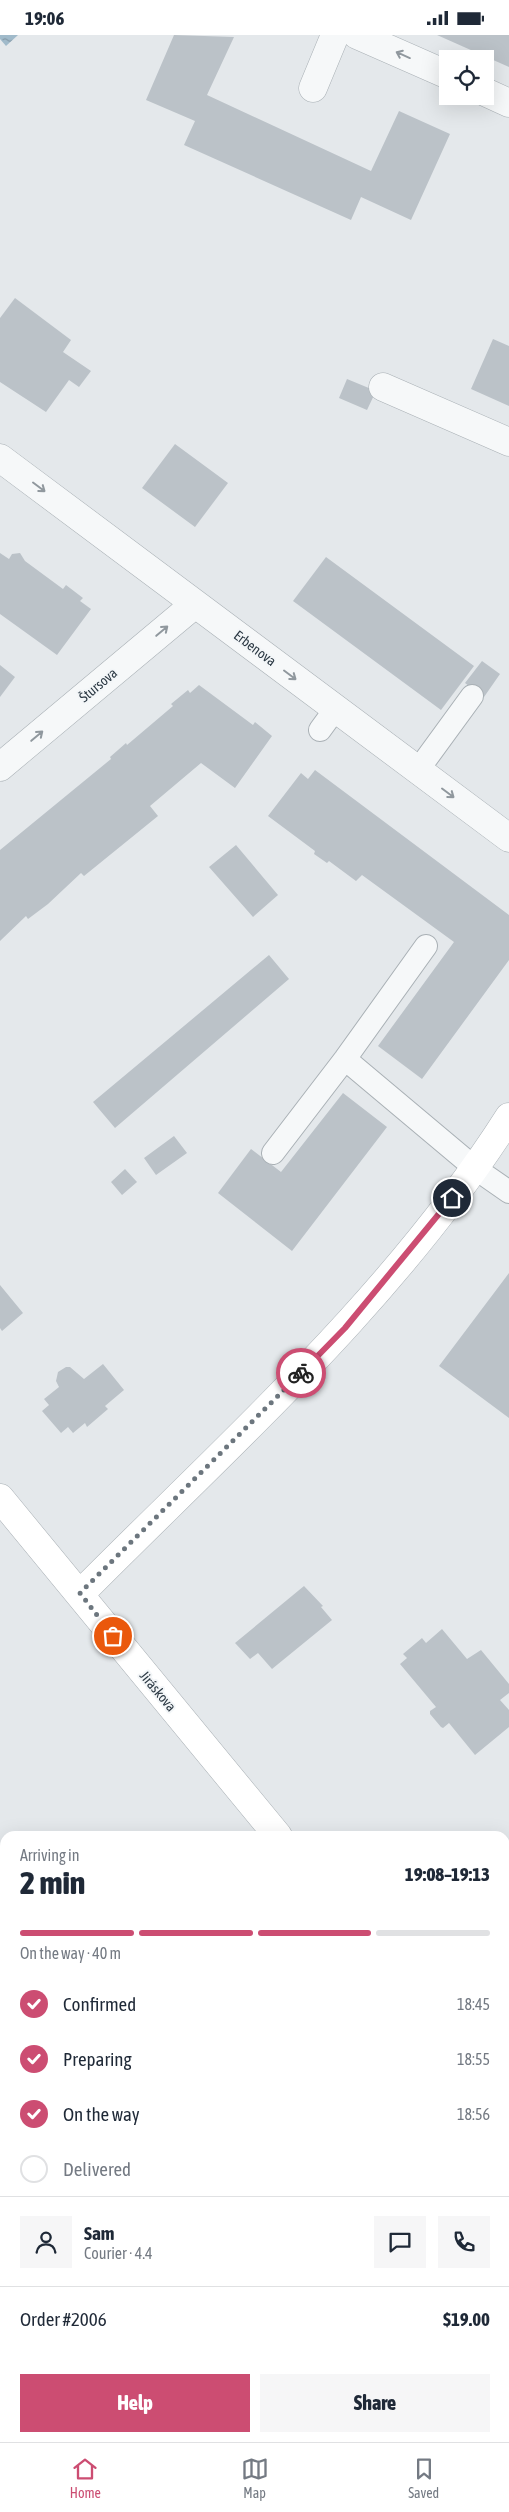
<!DOCTYPE html>
<meta charset="utf-8">
<style>
:root{--surface:#fff;--page:#f6f6f7;--text:#1f2937;--muted:#747a83;--line:#e0e1e3;--accent:#cc4d72}
body{margin:0;font-family:"Asap Condensed",sans-serif;background:var(--page);color:var(--text);height:100vh;display:flex;flex-direction:column;font-size:19px;white-space:nowrap}
*{box-sizing:border-box;margin:0}
p{font-size:16px;color:var(--muted)}
.icon{flex:none;width:28px;height:28px;fill:none;stroke:currentColor;stroke-width:2;stroke-linecap:round;stroke-linejoin:round}
.map{position:relative;flex:1;overflow:hidden}
.sheet{position:absolute;left:0px;top:1796px;width:510px;height:611px;display:flex;flex-direction:column;background:var(--surface);border-radius:15px 15px 0 0;box-shadow:0 5px 20px #0002}
.sheet>*{flex:none}
.fabs{position:absolute;left:439px;top:15px;display:grid;gap:10px}
.fabs a{display:grid;place-items:center;width:55px;height:55px;border-radius:0px;background:var(--surface);box-shadow:0 5px 20px #0002;font-size:25px}
.pin{position:absolute;display:grid;place-items:center;width:42px;height:42px;color:#fff;margin:-21px;border:2px solid #fff;border-radius:50%;box-shadow:0 1px 5px #0007}
.courier{position:absolute;display:grid;place-items:center;width:50px;height:50px;margin:-25px;border:4px solid #cc4d72;border-radius:50%;background:#fff;color:#222;box-shadow:0 1px 6px #0007}
.overview em{font-style:normal;font-weight:800}
.overview div{display:flex;flex-direction:column-reverse}
.overview{display:flex;align-items:center;justify-content:space-between;height:85px;padding:0 20px}
h1{font-size:32px;font-weight:800;line-height:38px}
.bar{display:grid;grid-template-columns:repeat(4,1fr);gap:8px 5px;align-content:center;height:60px;padding:0 20px}
.bar i{height:6px;border-radius:4px;background:var(--line)}
.bar .on{background:var(--accent)}
.bar p{grid-column:span 4}
.line{display:flex;align-items:center;gap:12px;padding:0 20px;border-top:1px solid var(--line)}
.line div{flex:1}
.round{display:grid;place-items:center;flex:none;width:52px;height:52px;border-radius:0px;background:var(--page)}
ol{padding:0 20px;list-style:none}
li{display:flex;align-items:center;gap:15px;height:55px}
li p{margin-inline-start:auto}
li .icon{padding:5px;border-radius:50%;background:var(--accent);color:#fff;stroke-width:4}
li:last-child{color:var(--muted)}
li i{width:28px;height:28px;border:2px solid var(--line);border-radius:50%}
.button{display:flex;gap:10px;margin-top:auto;padding:10px 20px}
.button a{flex:1;height:58px;border-radius:0px;background:var(--accent);color:#fff;font-size:20px;font-weight:800;line-height:58px;text-align:center}
.button a+a{background:var(--page);color:var(--text)}
.status{display:flex;justify-content:space-between;align-items:center;height:35px;padding:0 25px;background:var(--surface);direction:ltr}
.status svg{height:14px;fill:currentColor}
.tab-bar{display:flex;justify-content:space-around;align-items:center;height:70px;border-top:1px solid var(--line);background:var(--surface);font-size:14px;color:var(--muted)}
.tab-bar a{display:grid;justify-items:center;gap:2px}
.tab-bar .on{color:var(--accent)}
.map>svg:first-child{display:block}
</style>
<div class="status"><b>19:06</b><svg viewBox="0 0 49 12"><path d="M0 12V9h3v3zM5 12V6h3v6zM10 12V3h3v9zM15 12V0h3v12zM26 1h20v11H26zM47 4h2v5h-2z"/></svg></div>
<div class="map">
<svg width="509" height="2407" viewBox="0 0 509 2407">
<defs>
<pattern id="water-ripples" width="26" height="14" patternUnits="userSpaceOnUse" patternTransform="scale(1.25)"><rect width="26" height="14" fill="#a0baca"/><path d="M2 4q2-2 4 0t4 0M15 11q2-2 4 0t4 0" fill="none" stroke="#8398a6"/></pattern>
</defs>
<rect width="100%" height="100%" fill="#e4e8eb"/>
<!-- water -->
<path fill="url(#water-ripples)" d="M0,0h18l-12,11 -6,-7z"/>
<!-- building -->
<path fill="#bbc2c8" d="M174,0l60,2 -27,58 164,76 28,-60 51,23 -39,86 -50,-23 -10,23 -167,-75 11,-24 -49,-21z
M437,0h72v32z
M15,263l56,42 -8,12 28,19 -12,16 -10,-7 -23,32 -46,-30v-64z
M493,304l16,7v60l-38,-17z
M347,344l29,12 -9,19 -28,-12z
M175,409l53,39 -33,44 -53,-39z
M0,518l9,6 3,-5 8,-1 5,8 38,28 3,-4 17,13 -3,3 11,8 -34,46 -57,-41z
M326,522l148,109 -33,44 -148,-109z
M482,626l18,13 -16,23 -19,-14z
M0,630l15,12 -15,20z
M199,650l54,40 2,-3 17,14 -37,52 -34,-25 -51,43 8,10 -74,60 -3,-3 -33,31 -20,15 -2,-3 -26,25v-91l111,-91 -1,-2 16,-14 1,2 46,-39 -2,-2 17,-14 2,3z
M315,735l194,145v45l-87,119 -44,-33 76,-104 -92,-67 -6,6 -27,-20 -2,2 -13,-9 1,-3 -47,-35 33,-43 7,6z
M236,810l42,50 -25,22 -44,-50z
M269,920l20,24 -174,149 -22,-26z
M343,1058l44,34 -95,124 -74,-58 33,-44 30,23z
M174,1101l13,17 -31,22 -12,-17z
M125,1134l12,13 -15,13 -11,-13z
M509,1238v145l-70,-52z
M0,1250l23,28 -21,18 -2,-3z
M103,1329l21,26 -19,16 3,3 -21,18 -2,-4 -12,10 -5,-6 -7,6 -19,-22 7,-6 -5,-6 15,-12 -3,-6 2,-9 8,-5h4l14,12z
M304,1551l19,20 -2,1 11,13 -60,49 -14,-16 -8,6 -15,-16z
M442,1594l25,30 14,-9 28,34v9l-9,7 9,10v17l-34,28 -26,-32 -6,5 -2,-1 -11,-13v-3l6,-4 -36,-43 7,-6 -4,-4 19,-16 4,5z
M5,2016v96l-5,-6v-86z
M442,2402h19l3,5h-31z"/>
<g fill="none" stroke-linecap="round" stroke-linejoin="round">
<defs>
<path id="lane" d="M320,695l16,-22
M418,735l54,-74
M345,1024l131,110 33,23
M273,1118l72,-94 81,-113
M505,2326l4,26
M200,2402v5
M7,2407l13,-5"/>
<path id="street" d="M357,0l91,40
M313,53l22,-53
M485,57l24,11
M383,352l126,55
M0,423l509,380
M0,732l195,-163
M505,2298h4"/>
<path id="secondary" d="M0,1463l278,338
M80,1559c150,-151 314,-296 429,-477
M505,2075l4,5"/>
</defs>
<!-- lane casing -->
<use href="#lane" stroke="#a9b0b5" stroke-width="24"/>
<!-- street casing -->
<use href="#street" stroke="#a9b0b5" stroke-width="29"/>
<!-- secondary casing -->
<use href="#secondary" stroke="#a9b0b5" stroke-width="29"/>
<!-- lane -->
<use href="#lane" stroke="#f6f8f9" stroke-width="22"/>
<!-- street -->
<use href="#street" stroke="#f6f8f9" stroke-width="28"/>
<!-- secondary -->
<use href="#secondary" stroke="#fff" stroke-width="28"/>
</g>
<!-- one-way arrows -->
<defs><path id="oneway-shaft" d="M-6 0H5M1.5-3L5.5 0L1.5 3" fill="none" stroke-width="1.6" stroke-linecap="round" stroke-linejoin="round" transform="scale(1.25)"/></defs>
<g stroke="#90989e">
<use href="#oneway-shaft" transform="translate(403 20) rotate(-156)"/>
<use href="#oneway-shaft" transform="translate(39 452) rotate(37)"/>
<use href="#oneway-shaft" transform="translate(162 596) rotate(-40)"/>
<use href="#oneway-shaft" transform="translate(290 640) rotate(37)"/>
<use href="#oneway-shaft" transform="translate(37 701) rotate(-40)"/>
<use href="#oneway-shaft" transform="translate(448 758) rotate(37)"/>
</g>
<g fill="none" stroke-linecap="round" stroke-linejoin="round">
<!-- done -->
<path stroke="#6c767e" stroke-width="5" stroke-dasharray="0 9" d="M113,1601l-33,-43 221,-220"/>
<!-- route -->
<path stroke="#cc4d72" stroke-width="6" d="M301,1338l44,-45 107,-130"/>
</g>
<g text-anchor="middle" dominant-baseline="central" stroke-width="4" stroke-linejoin="round" paint-order="stroke">
<!-- street labels -->
<g font-size="14" fill="#2b3843" stroke="#f3f6f8">
<text transform="translate(255 613) rotate(37)">Erbenova</text>
<text transform="translate(98 650) rotate(-40)">Štursova</text>
<text transform="translate(158 1656) rotate(50)">Jiráskova</text>
</g>
</g>
</svg>
<div class="fabs">
<a><svg class="icon" aria-label="locate" viewBox="0 0 24 24"><circle cx="12" cy="12" r="6"/><path d="M12 2v4M12 18v4M2 12h4M18 12h4"/></svg></a>
</div>
<div class="pin" style="left:113px;top:1601px;background:#ea580c"><svg class="icon" aria-label="bag" viewBox="0 0 24 24"><path d="M5 8h14l-1 12H6zM9 8a3 3 0 0 1 6 0"/></svg></div>
<div class="pin" style="left:452px;top:1163px;background:#1f2937"><svg class="icon" aria-label="home" viewBox="0 0 24 24"><path d="M3 11l9-7 9 7M6 9v11h12V9"/></svg></div>
<div class="courier" style="left:301px;top:1338px"><svg class="icon" aria-label="bike" viewBox="0 0 24 24"><circle cx="6" cy="16" r="4"/><circle cx="18" cy="16" r="4"/><path d="M6 16l4-8h5l3 8M10 8l3 8H6M13 5h3"/></svg></div>
<section class="sheet">
<div class="overview"><div><h1>2 min</h1><p>Arriving in</p></div><em>19:08–19:13</em></div>
<div class="bar"><i class="on"></i><i class="on"></i><i class="on"></i><i></i><p>On the way · 40 m</p></div>
<ol>
<li><svg class="icon" aria-label="check" viewBox="0 0 24 24"><path d="M5 12l5 5 9-10"/></svg>Confirmed<p>18:45</p></li>
<li><svg class="icon" aria-label="check" viewBox="0 0 24 24"><path d="M5 12l5 5 9-10"/></svg>Preparing<p>18:55</p></li>
<li><svg class="icon" aria-label="check" viewBox="0 0 24 24"><path d="M5 12l5 5 9-10"/></svg>On the way<p>18:56</p></li>
<li><i></i>Delivered</li>
</ol>
<div class="line" style="height:90px"><a class="round"><svg class="icon" aria-label="person" viewBox="0 0 24 24"><circle cx="12" cy="8" r="4"/><path d="M4 21q1-7 8-7t8 7"/></svg></a><div><b>Sam</b><p>Courier · 4.4</p></div><a class="round"><svg class="icon" aria-label="chat" viewBox="0 0 24 24"><path d="M4 5h16v11H9l-5 4z"/></svg></a><a class="round"><svg class="icon" aria-label="phone" viewBox="0 0 24 24"><path d="M5 4h4l2 5-3 2q2 4 5 5l2-3 5 2v4C11 20 4 13 5 4z"/></svg></a></div>
<div class="line" style="height:65px"><div>Order #2006</div><b>$19.00</b></div>
<div class="button"><a>Help</a><a>Share</a></div>
</section>
</div>
<nav class="tab-bar">
<a class="on"><svg class="icon" aria-label="home" viewBox="0 0 24 24"><path d="M3 11l9-7 9 7M6 9v11h12V9"/></svg>Home</a>
<a><svg class="icon" aria-label="map" viewBox="0 0 24 24"><path d="M3 6l6-2 6 2 6-2v14l-6 2-6-2-6 2zM9 4v14M15 6v14"/></svg>Map</a>
<a><svg class="icon" aria-label="saved" viewBox="0 0 24 24"><path d="M7 4h10v16l-5-4-5 4z"/></svg>Saved</a>
</nav>
